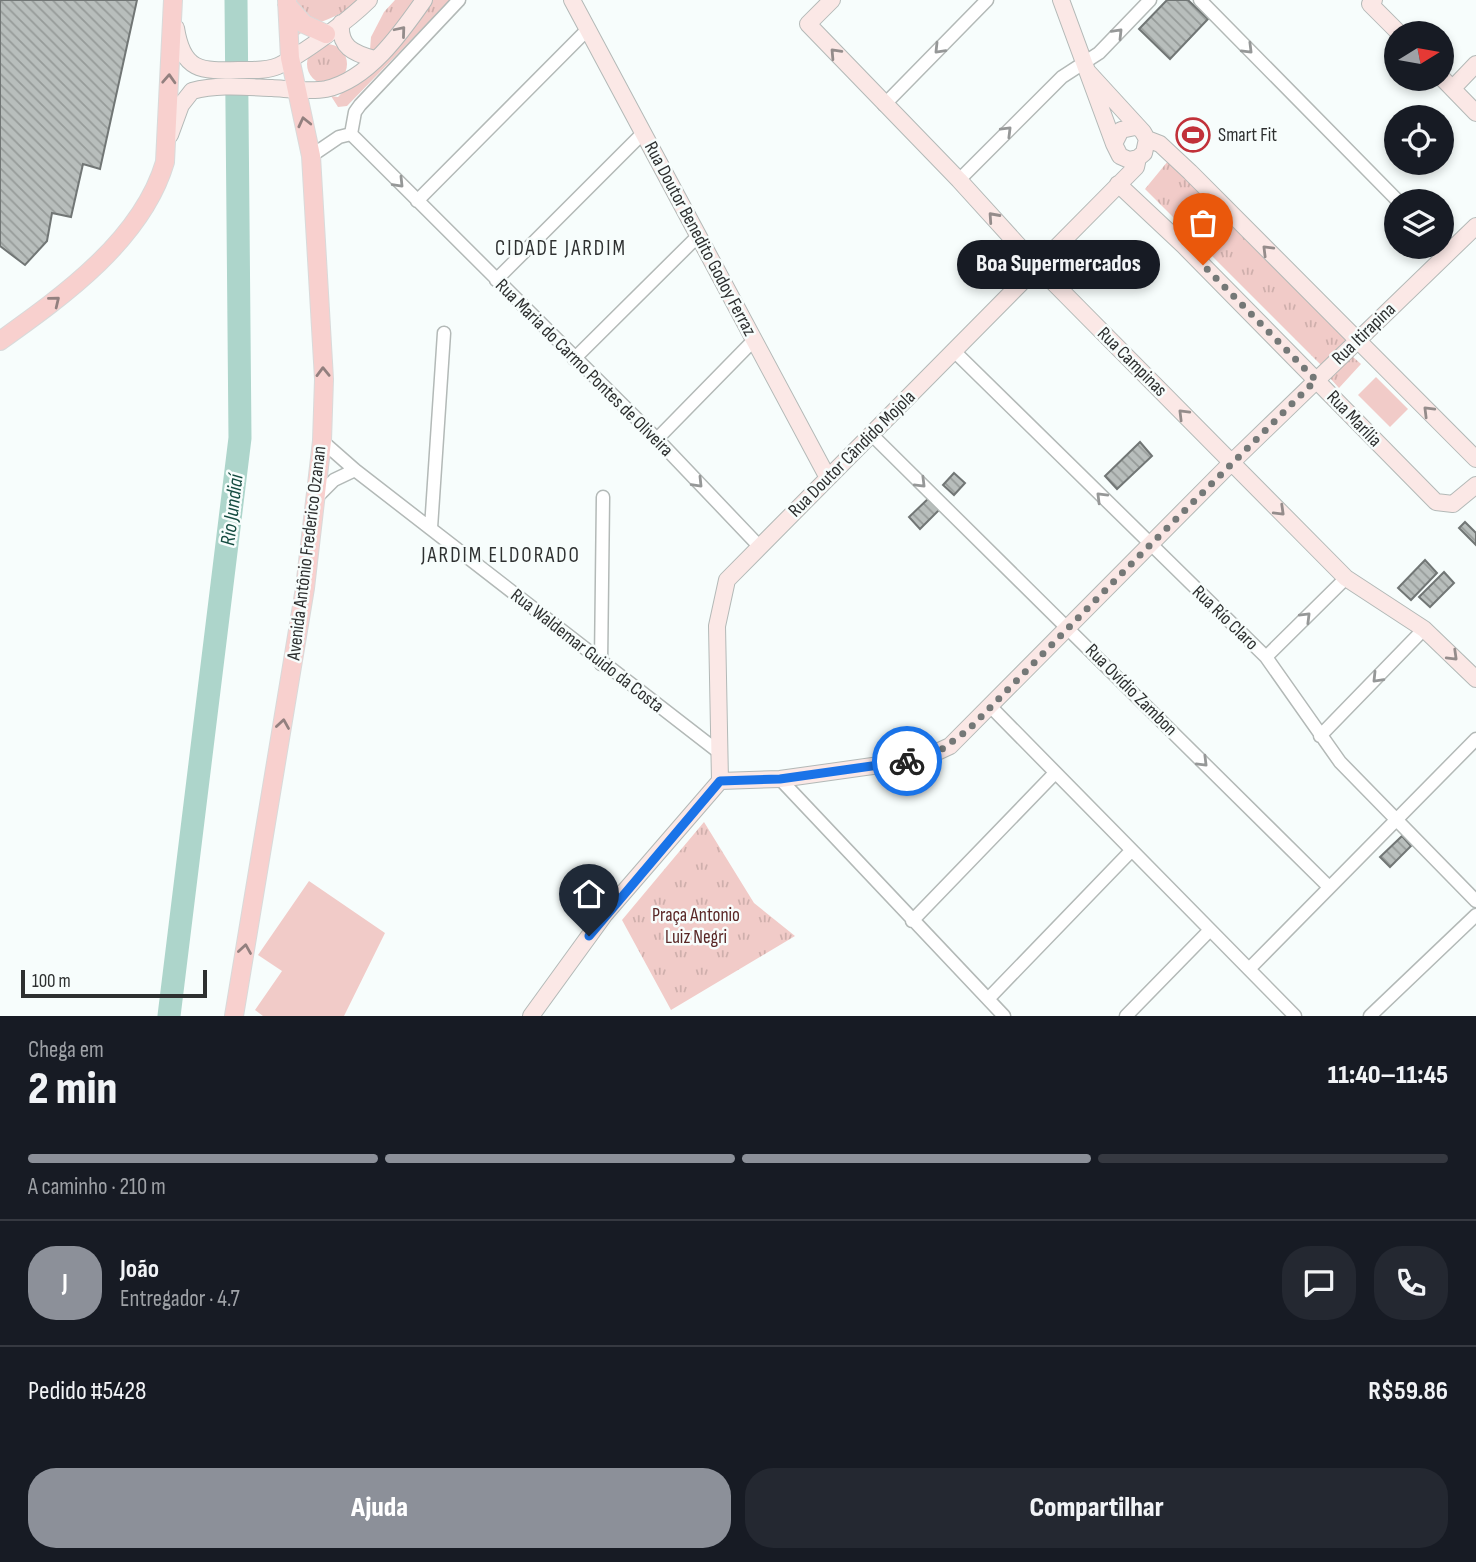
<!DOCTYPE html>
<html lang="pt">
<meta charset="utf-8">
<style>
:root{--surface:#171b24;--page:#242831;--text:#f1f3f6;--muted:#9ea1a6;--line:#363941;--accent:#8c9099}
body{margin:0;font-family:"Sofia Sans Condensed",sans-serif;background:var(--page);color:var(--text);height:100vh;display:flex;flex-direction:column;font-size:26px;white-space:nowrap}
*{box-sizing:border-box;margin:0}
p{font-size:23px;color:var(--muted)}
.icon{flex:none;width:38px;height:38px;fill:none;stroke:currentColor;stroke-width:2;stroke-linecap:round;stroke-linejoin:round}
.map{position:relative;height:1016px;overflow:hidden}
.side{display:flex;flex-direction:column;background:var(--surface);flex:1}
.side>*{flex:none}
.needle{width:46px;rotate:79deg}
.controls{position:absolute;left:1384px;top:21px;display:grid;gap:14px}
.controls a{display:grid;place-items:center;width:70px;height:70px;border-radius:50%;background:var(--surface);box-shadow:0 4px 10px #0003;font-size:35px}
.scale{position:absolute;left:21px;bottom:18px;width:186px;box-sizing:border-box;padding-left:7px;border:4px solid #2e3030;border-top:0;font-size:19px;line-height:24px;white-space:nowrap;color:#2e3030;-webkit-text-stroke:5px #f7fdfc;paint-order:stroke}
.pin{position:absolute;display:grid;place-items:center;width:60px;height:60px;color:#fff;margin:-72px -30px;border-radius:50% 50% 50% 0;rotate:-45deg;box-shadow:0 0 7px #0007}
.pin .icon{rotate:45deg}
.courier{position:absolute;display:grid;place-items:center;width:70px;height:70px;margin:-35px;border:5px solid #1a73e8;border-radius:50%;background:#fff;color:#222;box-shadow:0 2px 9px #0007}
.bubble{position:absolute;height:49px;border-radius:24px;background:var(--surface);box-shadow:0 4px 10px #0003;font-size:23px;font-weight:800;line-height:49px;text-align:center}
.summary em{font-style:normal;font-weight:800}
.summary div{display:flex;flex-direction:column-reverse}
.summary{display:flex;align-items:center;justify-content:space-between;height:119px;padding:0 28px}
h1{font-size:46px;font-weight:800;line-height:52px}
.bar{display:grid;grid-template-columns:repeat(4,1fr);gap:10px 7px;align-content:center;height:84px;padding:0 28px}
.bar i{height:9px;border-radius:5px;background:var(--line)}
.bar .selected{background:var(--accent)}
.bar p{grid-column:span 4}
.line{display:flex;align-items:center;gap:18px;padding:0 28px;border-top:2px solid var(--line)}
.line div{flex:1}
.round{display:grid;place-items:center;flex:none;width:74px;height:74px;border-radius:28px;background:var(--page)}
.cta{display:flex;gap:14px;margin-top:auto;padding:14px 28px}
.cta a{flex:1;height:80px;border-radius:28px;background:var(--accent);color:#fff;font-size:28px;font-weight:800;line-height:80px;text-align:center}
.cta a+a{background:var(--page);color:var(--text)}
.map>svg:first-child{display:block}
</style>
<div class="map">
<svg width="1476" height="1016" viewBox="0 0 1476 1016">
<defs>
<pattern id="park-tufts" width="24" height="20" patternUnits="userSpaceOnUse" patternTransform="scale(1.75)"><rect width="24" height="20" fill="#f1cbc8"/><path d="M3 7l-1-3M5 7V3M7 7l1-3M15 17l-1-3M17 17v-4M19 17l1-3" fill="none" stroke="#cfafac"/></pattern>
<pattern id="building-back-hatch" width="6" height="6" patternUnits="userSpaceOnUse" patternTransform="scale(1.75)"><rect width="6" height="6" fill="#b8bebc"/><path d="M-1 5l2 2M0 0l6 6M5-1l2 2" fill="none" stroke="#969b99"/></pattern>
</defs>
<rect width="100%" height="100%" fill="#f7fdfc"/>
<!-- park -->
<path fill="url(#park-tufts)" d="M292,0h70c-20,18 -48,20 -68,39z
M395,0h55l-103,106 -9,1 -7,-11 7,1 31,-34 2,-26 13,-25z
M307 64a20 20 0 1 1 40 0a20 20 0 1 1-40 0Z
M1168,161l179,180 -22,28 -180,-180z
M1352,356l9,8 -22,24 -10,-11z
M704,822l50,81 41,33 -124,74 -49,-90z"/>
<!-- garden -->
<path fill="#f1cbc8" d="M1376,377l32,32 -18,18 -32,-32z
M309,881l76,52 -41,83h-81l-8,-6 27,-39 -24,-16z"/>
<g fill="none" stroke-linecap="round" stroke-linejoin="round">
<!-- river -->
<path stroke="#add5cb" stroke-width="23" d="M169,1016l71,-578 -4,-438"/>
</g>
<!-- building -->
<path fill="url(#building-back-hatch)" stroke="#717675" stroke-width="2" d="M0,0h137l-37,169 -17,-5 -12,53 -19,-4 -5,28 -22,24 -25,-19z
M1167,0h21l20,19 -38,40 -31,-30z
M1140,442l12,14 -35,33 -12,-13z
M954,473l11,10 -11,12 -11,-10z
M930,497l11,11 -21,21 -11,-12z
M1465,522l11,11v12l-17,-17z
M1425,560l12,13 -26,27 -13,-12z
M1444,572l10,11 -24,24 -11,-10z
M1402,836l9,10 -21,21 -10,-10z"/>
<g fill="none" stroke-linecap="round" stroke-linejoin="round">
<defs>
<path id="street" d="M1200,0l198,201
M884,105l103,-105
M351,134l306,305 102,107
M351,134l4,-22 5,-7 99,-105
M311,156l28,-19 12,-3
M959,180l103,-103 37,-24 51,-53
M417,201l171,-172
M496,280l147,-147
M955,352l311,305 74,105 136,139
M574,359l124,-123
M872,435l457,452
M657,439l97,-99
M322,441l33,29 365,283
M316,498l18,-18 21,-10
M431,528l13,-195
M1266,657l80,-79
M601,664l2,-167
M991,707l304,309
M1320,736l104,-107
M780,779l224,237
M912,921l143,-148
M1250,968l226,-229
M988,999l142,-147
M1126,1016l83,-85
M1370,1016l106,-101"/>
<path id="secondary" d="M572,0l256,478
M832,0l-24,24 151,156 79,87 308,311 78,51 52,50
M1061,0l53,144
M1374,0l-4,4 29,29
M341,23c-2,24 12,30 33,36
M176,28c7,44 25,43 64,42 12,0 26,1 38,-4 25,-12 71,-46 91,-66
M1442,78l34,35
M1453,88l23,-24
M1135,127l-14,3 -7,14 6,12 9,4 9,-2
M170,135l11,-30 11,-14c26,-7 54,-4 80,-3 17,1 38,4 54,1 42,-9 75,-56 98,-89
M1147,139l13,5 30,28 286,287
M1118,184l66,62 252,256 17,2 23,-19
M720,781l-3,-155 10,-46 409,-413 2,-9 6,-5 3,-14 -4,-7 -55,-60
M531,1016l74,-102 115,-133 60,-2 142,-20 28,-13 281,-283 245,-237"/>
<path id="primary" d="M287,5l17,19 22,10
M0,341c63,-45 142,-101 165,-179l8,-162
M234,1016l71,-428 17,-147 2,-62 -13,-223 -21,-98 -3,-58"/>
</defs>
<!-- street casing -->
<use href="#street" stroke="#b3b9b7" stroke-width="15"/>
<!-- secondary casing -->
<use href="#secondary" stroke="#b3b9b7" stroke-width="18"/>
<!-- primary casing -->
<use href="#primary" stroke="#d9dada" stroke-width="20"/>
<!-- street -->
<use href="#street" stroke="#fff" stroke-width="12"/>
<!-- secondary -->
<use href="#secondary" stroke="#fbe8e6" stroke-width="16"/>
<!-- primary -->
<use href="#primary" stroke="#f8d0ce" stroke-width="18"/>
</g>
<!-- one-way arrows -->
<defs><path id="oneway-chevron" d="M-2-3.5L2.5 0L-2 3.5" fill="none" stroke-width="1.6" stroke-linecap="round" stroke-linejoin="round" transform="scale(1.75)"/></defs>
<g stroke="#948c8b">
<use href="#oneway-chevron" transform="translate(401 31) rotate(-50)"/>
<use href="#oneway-chevron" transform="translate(835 53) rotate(-133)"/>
<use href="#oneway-chevron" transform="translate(993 217) rotate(-132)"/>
<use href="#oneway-chevron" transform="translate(1267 250) rotate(-135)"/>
<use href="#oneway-chevron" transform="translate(1428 411) rotate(-135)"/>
<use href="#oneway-chevron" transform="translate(1183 414) rotate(-135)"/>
<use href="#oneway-chevron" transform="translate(1280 511) rotate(44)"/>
<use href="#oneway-chevron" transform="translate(1453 656) rotate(44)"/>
</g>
<g stroke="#969898">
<use href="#oneway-chevron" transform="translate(1118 33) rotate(-46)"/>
<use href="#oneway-chevron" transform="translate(939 49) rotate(134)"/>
<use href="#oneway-chevron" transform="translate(1248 49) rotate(45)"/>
<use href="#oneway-chevron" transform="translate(1007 131) rotate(-45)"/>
<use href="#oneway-chevron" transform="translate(399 183) rotate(46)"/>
<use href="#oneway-chevron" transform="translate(698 483) rotate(46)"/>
<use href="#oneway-chevron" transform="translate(921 483) rotate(45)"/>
<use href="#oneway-chevron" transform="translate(1101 497) rotate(-135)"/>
<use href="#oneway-chevron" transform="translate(1306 617) rotate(-45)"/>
<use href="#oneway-chevron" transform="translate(1377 678) rotate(134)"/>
<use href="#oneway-chevron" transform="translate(1203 762) rotate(45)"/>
</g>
<g stroke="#93807f">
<use href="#oneway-chevron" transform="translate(169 79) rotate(-87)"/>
<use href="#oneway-chevron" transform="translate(304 122) rotate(-103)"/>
<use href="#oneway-chevron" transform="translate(55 301) rotate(-39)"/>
<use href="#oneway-chevron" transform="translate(323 372) rotate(-91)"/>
<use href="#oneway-chevron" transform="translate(283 724) rotate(-81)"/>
<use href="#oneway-chevron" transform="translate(245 949) rotate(-81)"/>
</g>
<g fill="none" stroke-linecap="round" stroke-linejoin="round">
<!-- done -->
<path stroke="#747877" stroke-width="7" stroke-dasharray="0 12.6" d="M907,761l31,-9 30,-22 172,-175 176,-175 -113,-115"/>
<!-- route -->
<path stroke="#1a73e8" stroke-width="9" d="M589,936l131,-155 60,-2 127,-18"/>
</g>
<!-- icons -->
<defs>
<symbol id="stadium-ring" viewBox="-11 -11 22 22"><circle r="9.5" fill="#f7fdfc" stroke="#c13139" stroke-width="1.5"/><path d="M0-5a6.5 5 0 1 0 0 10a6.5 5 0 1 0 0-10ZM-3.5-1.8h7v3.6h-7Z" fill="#c13139"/></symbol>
</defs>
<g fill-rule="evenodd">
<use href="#stadium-ring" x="1174" y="116" width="38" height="38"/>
</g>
<g text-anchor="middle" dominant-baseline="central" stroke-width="5" stroke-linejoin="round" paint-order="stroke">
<!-- poi labels -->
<g font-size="19" fill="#2e3030" stroke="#f7fdfc" text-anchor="start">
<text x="1218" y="135">Smart Fit</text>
</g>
<!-- street labels -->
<g font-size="19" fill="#2e3030" stroke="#f7fdfc">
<text transform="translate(700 239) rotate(62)">Rua Doutor Benedito Godoy Ferraz</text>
<text transform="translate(1364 334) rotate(-44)">Rua Itirapina</text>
<text transform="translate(1132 362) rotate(45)">Rua Campinas</text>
<text transform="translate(584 368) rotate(45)">Rua Maria do Carmo Pontes de Oliveira</text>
<text transform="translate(1354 419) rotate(46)">Rua Marília</text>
<text transform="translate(852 454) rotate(-45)">Rua Doutor Cândido Mojola</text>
<text transform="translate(307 553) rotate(-83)">Avenida Antônio Frederico Ozanan</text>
<text transform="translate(1225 618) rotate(44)">Rua Río Claro</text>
<text transform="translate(587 651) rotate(38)">Rua Waldemar Guido da Costa</text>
<text transform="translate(1131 690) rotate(45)">Rua Ovídio Zambon</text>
</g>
<!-- park labels -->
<g font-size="19" fill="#592726" stroke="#f7fdfc">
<text x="696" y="915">Praça Antonio<tspan x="696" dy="22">Luiz Negri</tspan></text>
</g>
<!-- neighbourhood labels -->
<g font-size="21" letter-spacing="2" fill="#2e3030" stroke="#f7fdfc">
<text x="561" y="248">CIDADE JARDIM</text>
<text x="501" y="555">JARDIM ELDORADO</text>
</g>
<!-- water labels -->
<g font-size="21" font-style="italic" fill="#154c41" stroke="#f7fdfc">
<text transform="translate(232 510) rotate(-83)">Rio Jundiaí</text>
</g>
</g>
</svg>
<div class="controls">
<a><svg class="needle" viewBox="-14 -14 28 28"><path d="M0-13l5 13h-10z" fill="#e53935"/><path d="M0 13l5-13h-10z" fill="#9ea1a6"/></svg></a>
<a><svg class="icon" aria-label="locate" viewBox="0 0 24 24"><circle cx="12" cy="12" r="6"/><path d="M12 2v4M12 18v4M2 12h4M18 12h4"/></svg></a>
<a><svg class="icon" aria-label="layers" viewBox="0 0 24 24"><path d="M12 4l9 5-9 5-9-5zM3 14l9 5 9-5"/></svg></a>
</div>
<div class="scale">100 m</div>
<div class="pin" style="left:1203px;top:265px;background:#ea580c"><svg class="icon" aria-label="bag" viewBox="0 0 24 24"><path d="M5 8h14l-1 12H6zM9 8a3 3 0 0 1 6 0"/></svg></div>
<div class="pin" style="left:589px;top:936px;background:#1f2937"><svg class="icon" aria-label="home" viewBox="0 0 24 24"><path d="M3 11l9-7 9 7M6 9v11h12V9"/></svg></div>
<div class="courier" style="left:907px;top:761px"><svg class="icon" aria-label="bike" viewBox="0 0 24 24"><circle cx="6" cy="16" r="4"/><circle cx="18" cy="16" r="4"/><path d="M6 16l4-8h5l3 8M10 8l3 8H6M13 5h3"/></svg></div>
<div class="bubble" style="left:957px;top:240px;width:203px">Boa Supermercados</div>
</div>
<section class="side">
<div class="summary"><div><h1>2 min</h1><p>Chega em</p></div><em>11:40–11:45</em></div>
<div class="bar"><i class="selected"></i><i class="selected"></i><i class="selected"></i><i></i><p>A caminho · 210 m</p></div>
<div class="line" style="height:126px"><b class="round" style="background:var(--accent);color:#fff">J</b><div><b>João</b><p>Entregador · 4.7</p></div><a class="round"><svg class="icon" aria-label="chat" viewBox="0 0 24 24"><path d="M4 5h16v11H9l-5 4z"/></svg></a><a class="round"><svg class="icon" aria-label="phone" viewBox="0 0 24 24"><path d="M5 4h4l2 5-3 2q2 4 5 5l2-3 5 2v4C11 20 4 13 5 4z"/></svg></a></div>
<div class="line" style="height:91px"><div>Pedido #5428</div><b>R$59.86</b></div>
<div class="cta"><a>Ajuda</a><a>Compartilhar</a></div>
</section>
